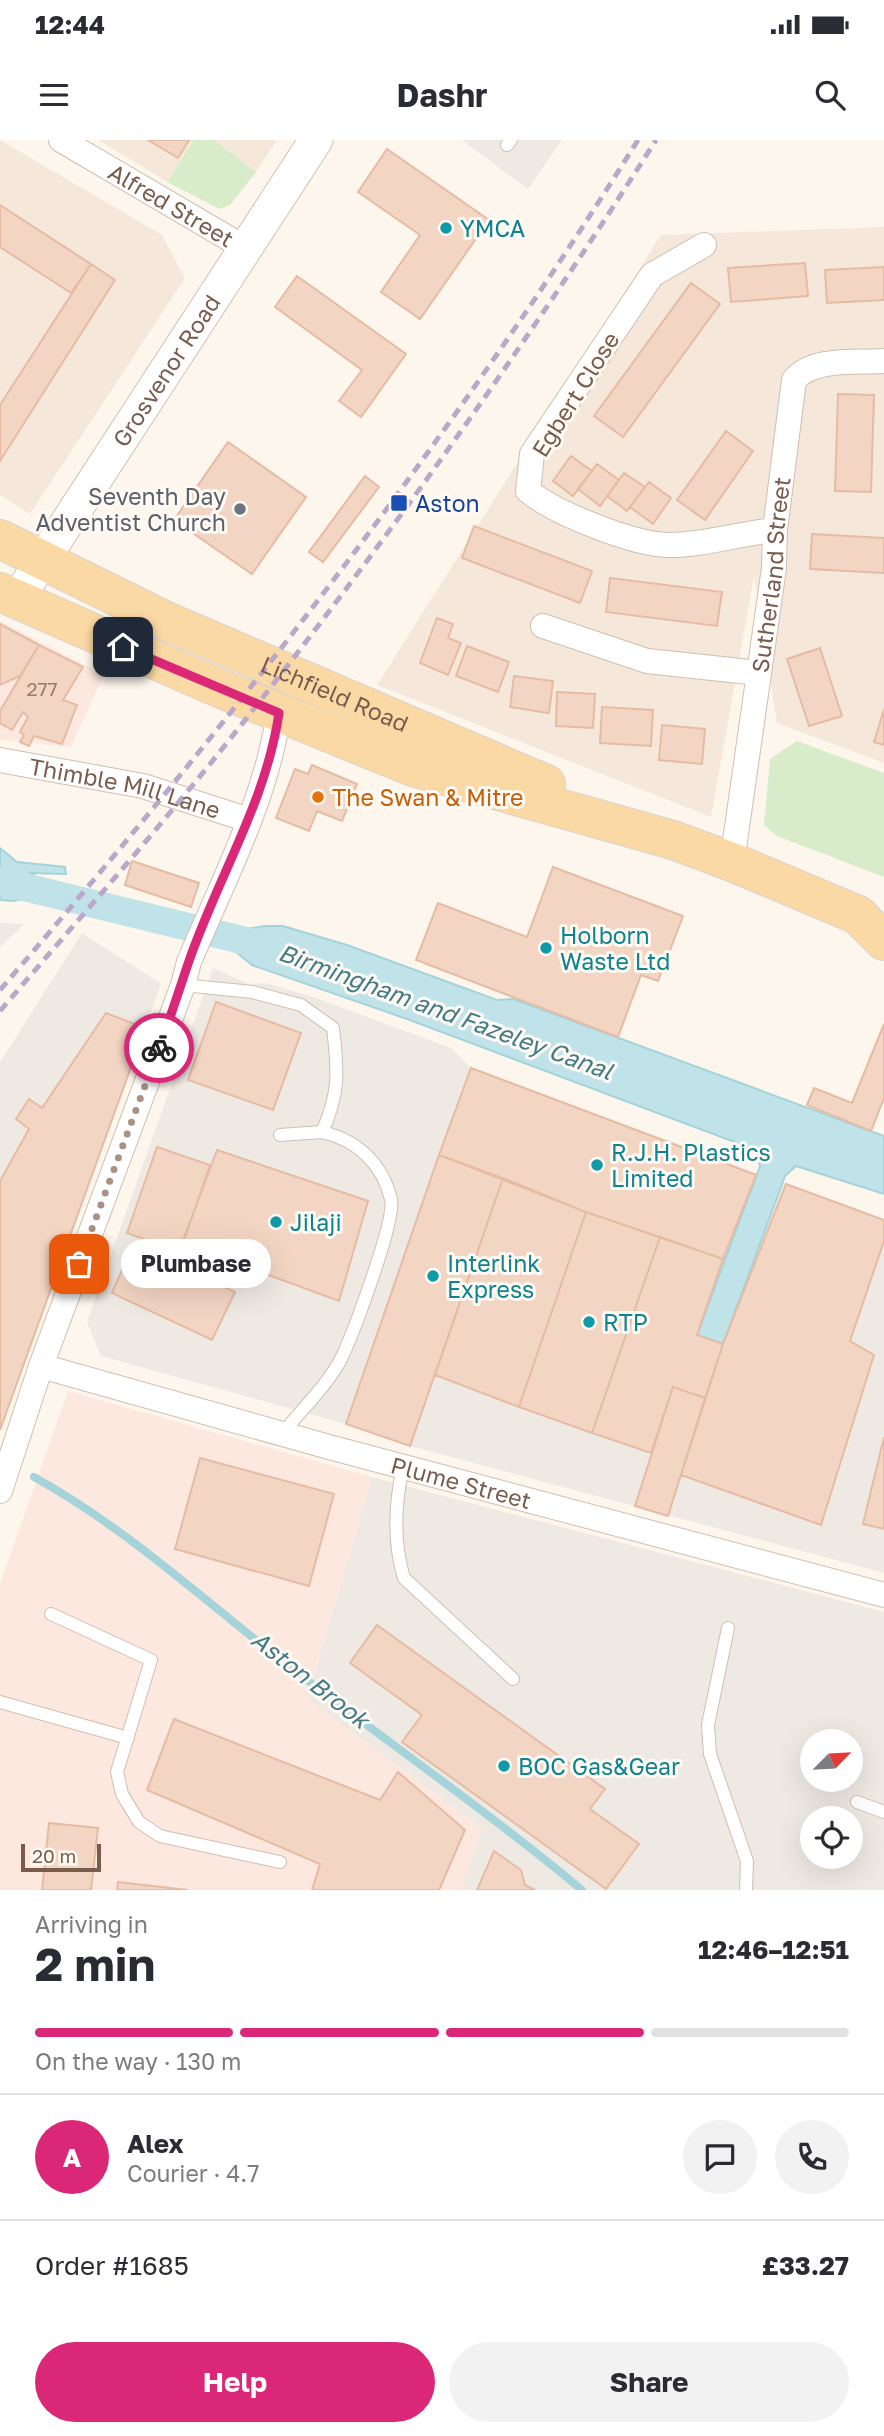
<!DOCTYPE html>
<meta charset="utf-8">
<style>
:root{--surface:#fff;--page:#f2f2f3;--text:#2b2b33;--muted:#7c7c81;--line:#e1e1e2;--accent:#db2777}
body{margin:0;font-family:"Golos Text",sans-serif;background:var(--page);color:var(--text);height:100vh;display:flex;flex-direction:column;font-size:26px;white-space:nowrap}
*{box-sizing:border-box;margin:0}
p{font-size:23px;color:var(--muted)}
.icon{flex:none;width:38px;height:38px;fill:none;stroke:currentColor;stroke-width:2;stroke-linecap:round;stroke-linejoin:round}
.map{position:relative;height:1750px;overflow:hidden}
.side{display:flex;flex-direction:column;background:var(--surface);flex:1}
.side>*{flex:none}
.needle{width:46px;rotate:66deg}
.fabs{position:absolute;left:800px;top:1589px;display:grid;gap:14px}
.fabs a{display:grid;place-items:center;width:63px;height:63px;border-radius:50%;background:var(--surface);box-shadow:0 7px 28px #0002;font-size:35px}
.scale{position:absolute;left:21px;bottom:18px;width:80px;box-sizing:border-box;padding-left:7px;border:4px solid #7a5c4d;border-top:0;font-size:19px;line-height:24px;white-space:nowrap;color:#7a5c4d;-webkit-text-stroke:5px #fffaf3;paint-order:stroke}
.pin{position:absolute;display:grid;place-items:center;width:60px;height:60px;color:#fff;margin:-30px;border-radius:14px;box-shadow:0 4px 10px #0006}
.courier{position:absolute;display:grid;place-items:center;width:70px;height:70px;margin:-35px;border:5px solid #db2777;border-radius:50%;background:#fff;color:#222;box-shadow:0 2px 9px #0007}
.bubble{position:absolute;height:49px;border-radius:24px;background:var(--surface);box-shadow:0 7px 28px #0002;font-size:23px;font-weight:700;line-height:49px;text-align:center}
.head em{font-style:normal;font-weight:700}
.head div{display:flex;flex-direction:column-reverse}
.head{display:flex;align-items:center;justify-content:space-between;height:119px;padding:0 35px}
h1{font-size:46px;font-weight:700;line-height:52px}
.bar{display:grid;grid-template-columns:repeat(4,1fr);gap:10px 7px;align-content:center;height:84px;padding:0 35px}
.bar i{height:9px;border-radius:5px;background:var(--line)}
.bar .active{background:var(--accent)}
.bar p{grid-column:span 4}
.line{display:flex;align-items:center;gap:18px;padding:0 35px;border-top:2px solid var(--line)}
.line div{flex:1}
.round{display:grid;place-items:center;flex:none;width:74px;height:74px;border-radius:37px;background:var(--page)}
.cta{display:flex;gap:14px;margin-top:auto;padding:14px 35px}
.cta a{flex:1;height:80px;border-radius:42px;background:var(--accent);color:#fff;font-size:28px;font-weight:700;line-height:80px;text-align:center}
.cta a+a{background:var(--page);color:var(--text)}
.status{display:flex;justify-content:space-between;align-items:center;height:49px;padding:0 35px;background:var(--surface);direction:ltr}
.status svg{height:19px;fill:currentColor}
header{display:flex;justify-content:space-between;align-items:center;height:91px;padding:0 35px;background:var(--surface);font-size:32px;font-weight:700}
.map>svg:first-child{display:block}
</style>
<div class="status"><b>12:44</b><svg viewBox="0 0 49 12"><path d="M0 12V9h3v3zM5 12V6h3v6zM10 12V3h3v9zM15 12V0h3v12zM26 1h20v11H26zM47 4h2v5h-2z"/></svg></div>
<header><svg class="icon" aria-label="menu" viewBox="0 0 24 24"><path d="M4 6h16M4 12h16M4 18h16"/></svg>Dashr<svg class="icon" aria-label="search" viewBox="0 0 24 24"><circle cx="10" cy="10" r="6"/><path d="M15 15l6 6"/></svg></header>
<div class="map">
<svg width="884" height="1750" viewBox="0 0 884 1750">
<rect width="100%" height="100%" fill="#fdf6ec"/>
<!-- residential -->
<path fill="#f5e8da" d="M0,0l162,95 23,43 -155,236 -30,-19z
M99,0h95l-27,42z
M214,0h63l-21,32z
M884,87v536l-107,-40 -23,-147 -43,241 -334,-132 284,-450z"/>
<!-- commercial -->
<path fill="#fde8e0" d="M0,481l104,54 -33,72 -71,-7z
M68,1251l304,86 -65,221 176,130 -23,62h-460v-306z"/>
<!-- industrial -->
<path fill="#efe9e4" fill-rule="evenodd" d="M462,0h100l-34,49z
M0,783l24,1 -24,23z
M82,793l79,51 -161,446v-368z
M213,828l36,16 17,-1 53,16 132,49 20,20 413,152v353l-474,-127 -64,-22 -245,-68 -14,-34z
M372,1337l512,135v278h-424l23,-62 -176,-129zM812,1601h38v39h-38zM812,1678h38v39h-38z"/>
<!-- green -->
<path fill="#d8ecc9" d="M194,0h20l42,32 -26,33 -10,4 -53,-27z
M797,601l87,32v104l-107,-41 -13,-11 6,-66z"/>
<!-- water -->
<path fill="#bfe3e8" stroke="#a5d3da" stroke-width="2" d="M0,708l17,14 48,5 1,7 -35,-1 23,19 -41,9 -13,-1z
M265,786h18l64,19 150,55 16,-1 371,137v58l-88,-28 -11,10 -62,168 -26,-9 63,-169 -4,-16 -349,-131 -155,-54 -28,-23 4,-10z"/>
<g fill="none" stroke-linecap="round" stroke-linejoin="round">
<!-- stream -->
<path stroke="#a5d3da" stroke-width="8" d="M34,1337c98,54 180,133 269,200 93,71 189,138 279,213"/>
<!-- canal -->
<path stroke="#bfe3e8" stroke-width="28" d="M0,741l262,64"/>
</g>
<!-- building -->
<path fill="#f3d5c3" stroke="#e6bba3" stroke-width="2" d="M148,0h41l-11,18z
M387,9l102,71 -69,99 -39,-27 39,-57 -62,-43z
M0,65l91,59 -20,29 -71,-46z
M805,123l3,33 -77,6 -3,-34z
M91,124l24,16 -115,181v-56z
M884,127v33l-57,3 -2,-33z
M297,136l109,78 -45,63 -22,-16 23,-31 -87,-63z
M691,143l29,21 -97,133 -29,-21z
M838,254l36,1 -3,97 -36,-1z
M726,291l27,20 -48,69 -28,-20z
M228,302l78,55 -54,77 -78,-54z
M571,316l21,15 -19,25 -20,-15z
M597,324l22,16 -19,26 -22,-17z
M624,333l21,14 -18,24 -20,-15z
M365,336l14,11 -56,75 -14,-10z
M649,342l22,16 -18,26 -23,-17z
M474,386l118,45 -12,32 -118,-45z
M812,394l72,4v35l-74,-4z
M610,438l112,14 -5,34 -111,-14z
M437,478l16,6 -5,14 13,5 -13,32 -28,-12z
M0,484l39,21 -19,31 -20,9z
M39,505l44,22 -20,33 14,5 -15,39 -28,-8 -5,10 -9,-4 4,-7 -4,-3 8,-15 -5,-5 -11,18 -12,-7v-12z
M467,506l42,16 -11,30 -42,-16z
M820,508l22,68 -33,10 -22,-67z
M514,536l39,5 -4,32 -39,-6z
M557,552l38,2 -2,34 -37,-2z
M602,567l51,3 -2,36 -51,-3z
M884,569v36l-10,-3z
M662,585l43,4 -3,35 -43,-4z
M312,625l45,19 -15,37 -25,-10 -8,20 -33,-13 19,-49 13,5z
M132,721l67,22 -8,24 -66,-22z
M553,727l130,49 -25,65 -17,-6 -23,62 -202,-77 22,-57 89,34z
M216,862l85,31 -28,77 -85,-30z
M106,873l39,15 -145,402v-249l29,-52 -13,-10 13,-20 13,9z
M884,884v74l-13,33 -64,-26 7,-17 38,15z
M471,928l285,107 -33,84 -137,-47 -147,-57z
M157,1007l53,18 -30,87 -53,-19z
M217,1010l151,51 -29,100 -157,-58z
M439,1015l64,23 -93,268 -64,-22z
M503,1038l83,34 -67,195 -84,-32z
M786,1044l98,36v21l-34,100 24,14 -53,170 -140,-50 42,-131z
M586,1072l74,25 -68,196 -73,-26z
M660,1097l63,22 -26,76 26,9 -18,54 -32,-11 -22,66 -59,-20z
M133,1105l102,47 -23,48 -100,-47z
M673,1247l32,11 -37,118 -33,-10z
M884,1297v92l-21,-5z
M200,1318l134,36 -25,92 -134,-37z
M377,1485l228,164 -15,20 49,35 -33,45 -204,-147 20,-27 -72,-52z
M174,1579l206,81 18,-28 67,58 -26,60h-127l8,-26 -173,-74z
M49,1683l49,5 -7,62h-49z
M494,1711l27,19 4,15 10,5h-58z
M118,1742l70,8h-71z"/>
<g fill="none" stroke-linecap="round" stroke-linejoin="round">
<defs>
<path id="service" d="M507,5l4,-5
M183,845l69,7 49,13 32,23c5,42 7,65 -11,104l-42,3
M282,1294c19,-24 46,-49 60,-77 11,-24 54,-136 49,-158 -9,-36 -34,-59 -69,-67
M403,1327c-8,36 -10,75 1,111l109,101
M51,1474l100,46 -34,112 5,22 17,28 21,14 120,26
M728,1488l-20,97 2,29 37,107 -1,29
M0,1562l128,36
M857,1662l27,10"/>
<g id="minor">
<path id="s1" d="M61,0l184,108"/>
<path d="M704,105l-52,30 -120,179 -4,37c27,22 104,53 140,54 33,1 73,-12 107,-15"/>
<path d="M543,486l104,35 112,12"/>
<path id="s2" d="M0,620l143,26 106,34"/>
<path id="s3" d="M732,722l42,-294 1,-38 19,-150c19,-23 62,-17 90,-19"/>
<path id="s4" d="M41,1226l288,81 555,148"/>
<path d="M0,1351l41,-125 142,-381 6,-23c34,-81 77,-162 90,-249"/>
</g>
<g id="secondary">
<path id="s5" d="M16,461l300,-461"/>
</g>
<g id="primary">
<path id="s6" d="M0,399l166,82 380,163"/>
<path d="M0,452l219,96 194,79 260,73 59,22 126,53 26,26"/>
</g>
</defs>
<!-- service casing -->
<use href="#service" stroke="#d1beb0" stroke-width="14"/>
<!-- minor casing -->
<use href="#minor" stroke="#d1beb0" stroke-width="26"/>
<!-- secondary casing -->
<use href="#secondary" stroke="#d6c0b0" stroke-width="35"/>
<!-- primary casing -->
<use href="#primary" stroke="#dad1cd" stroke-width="40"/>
<!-- service -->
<use href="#service" stroke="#fff" stroke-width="12"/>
<!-- minor -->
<use href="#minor" stroke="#fff" stroke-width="24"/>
<!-- secondary -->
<use href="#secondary" stroke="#fff" stroke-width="33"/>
<!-- primary -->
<use href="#primary" stroke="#fbd9a5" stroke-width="38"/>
<!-- rail -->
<path stroke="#b9a8c9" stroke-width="5" stroke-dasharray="10 7" stroke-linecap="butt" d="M0,850c234,-271 448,-546 638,-850
M0,871c70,-82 142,-163 210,-247 160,-199 309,-408 446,-624"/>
</g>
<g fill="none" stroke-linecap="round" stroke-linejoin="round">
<!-- done -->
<path stroke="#a89285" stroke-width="7" stroke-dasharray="0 12.6" d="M79,1124l80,-216"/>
<!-- route -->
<path stroke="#db2777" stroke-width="9" d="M123,507l156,66c-13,89 -61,164 -90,248 -10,29 -19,58 -30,87"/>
</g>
<!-- markers -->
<g fill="#0f9aa8" stroke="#fffaf3" stroke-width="2.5">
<circle cx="446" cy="88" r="7"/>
<circle cx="546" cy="808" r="7"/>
<circle cx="597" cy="1025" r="7"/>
<circle cx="276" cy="1082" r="7"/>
<circle cx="433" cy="1136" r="7"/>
<circle cx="589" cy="1182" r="7"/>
<circle cx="504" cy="1626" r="7"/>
</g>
<rect fill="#1a4fb4" stroke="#fffaf3" stroke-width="2.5" x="390" y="354" width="18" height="18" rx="3.5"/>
<circle fill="#6b7280" stroke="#fffaf3" stroke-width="2.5" cx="240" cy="369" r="7"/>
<circle fill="#e8710a" stroke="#fffaf3" stroke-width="2.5" cx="318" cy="657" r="7"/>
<g text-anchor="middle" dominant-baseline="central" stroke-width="6" stroke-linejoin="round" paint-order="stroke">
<!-- number labels -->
<g font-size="19" fill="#987a6a">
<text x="42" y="548">277</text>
</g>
<!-- street labels -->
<g font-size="23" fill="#7a5c4d" stroke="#fffaf3">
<text stroke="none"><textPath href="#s1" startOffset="128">Alfred Street</textPath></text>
<text stroke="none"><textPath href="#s5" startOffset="275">Grosvenor Road</textPath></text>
<text transform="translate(575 254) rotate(-58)">Egbert Close</text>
<text stroke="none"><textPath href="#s3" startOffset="290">Sutherland Street</textPath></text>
<text stroke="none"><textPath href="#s6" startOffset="369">Lichfield Road</textPath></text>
<text stroke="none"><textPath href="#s2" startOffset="128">Thimble Mill Lane</textPath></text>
<text stroke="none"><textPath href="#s4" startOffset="436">Plume Street</textPath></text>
</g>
<!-- culture labels -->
<g font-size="23" fill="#0d838f" stroke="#fffaf3" text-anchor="start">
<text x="460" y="88">YMCA</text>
<text x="560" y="795">Holborn<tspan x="560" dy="26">Waste Ltd</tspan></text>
<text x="611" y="1012">R.J.H. Plastics<tspan x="611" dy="26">Limited</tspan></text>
<text x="290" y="1082">Jilaji</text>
<text x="447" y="1123">Interlink<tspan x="447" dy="26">Express</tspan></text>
<text x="603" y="1182">RTP</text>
<text x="518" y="1626">BOC Gas&amp;Gear</text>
</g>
<!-- worship labels -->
<g font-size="23" fill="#5b616d" stroke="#fffaf3" text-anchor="end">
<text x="226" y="356">Seventh Day<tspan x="226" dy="26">Adventist Church</tspan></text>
</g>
<!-- transit labels -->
<g font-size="23" fill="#164399" stroke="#fffaf3" text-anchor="start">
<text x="415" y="363">Aston</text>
</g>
<!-- food labels -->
<g font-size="23" fill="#c56008" stroke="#fffaf3" text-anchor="start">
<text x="332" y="657">The Swan &amp; Mitre</text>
</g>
<!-- water labels -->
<g font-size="24" font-style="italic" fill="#437c86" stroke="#fffaf3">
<text transform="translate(446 871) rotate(20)">Birmingham and Fazeley Canal</text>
<text transform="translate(311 1539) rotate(38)">Aston Brook</text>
</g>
</g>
</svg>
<div class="fabs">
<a><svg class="needle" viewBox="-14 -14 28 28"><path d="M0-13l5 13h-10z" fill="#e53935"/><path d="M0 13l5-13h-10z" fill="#7c7c81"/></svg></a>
<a><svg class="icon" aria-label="locate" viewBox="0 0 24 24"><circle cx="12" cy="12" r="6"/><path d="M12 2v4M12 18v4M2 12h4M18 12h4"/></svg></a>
</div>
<div class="scale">20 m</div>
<div class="pin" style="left:79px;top:1124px;background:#ea580c"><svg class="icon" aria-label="bag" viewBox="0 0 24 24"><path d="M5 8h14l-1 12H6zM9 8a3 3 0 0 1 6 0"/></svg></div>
<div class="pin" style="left:123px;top:507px;background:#1f2937"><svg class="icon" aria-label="home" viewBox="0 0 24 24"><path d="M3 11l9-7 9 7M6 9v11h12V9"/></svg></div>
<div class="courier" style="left:159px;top:908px"><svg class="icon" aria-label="bike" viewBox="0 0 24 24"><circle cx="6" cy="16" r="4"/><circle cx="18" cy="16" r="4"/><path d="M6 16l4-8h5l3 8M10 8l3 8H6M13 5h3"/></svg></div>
<div class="bubble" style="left:121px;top:1099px;width:150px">Plumbase</div>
</div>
<section class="side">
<div class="head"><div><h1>2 min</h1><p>Arriving in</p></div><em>12:46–12:51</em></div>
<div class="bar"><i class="active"></i><i class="active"></i><i class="active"></i><i></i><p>On the way · 130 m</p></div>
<div class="line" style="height:126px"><b class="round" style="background:var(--accent);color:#fff">A</b><div><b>Alex</b><p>Courier · 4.7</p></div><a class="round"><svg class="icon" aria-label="chat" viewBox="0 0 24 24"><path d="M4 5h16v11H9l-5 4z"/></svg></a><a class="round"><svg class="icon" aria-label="phone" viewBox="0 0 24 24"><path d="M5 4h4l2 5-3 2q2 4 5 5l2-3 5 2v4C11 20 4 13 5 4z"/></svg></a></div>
<div class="line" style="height:91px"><div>Order #1685</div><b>£33.27</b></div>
<div class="cta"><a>Help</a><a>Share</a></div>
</section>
